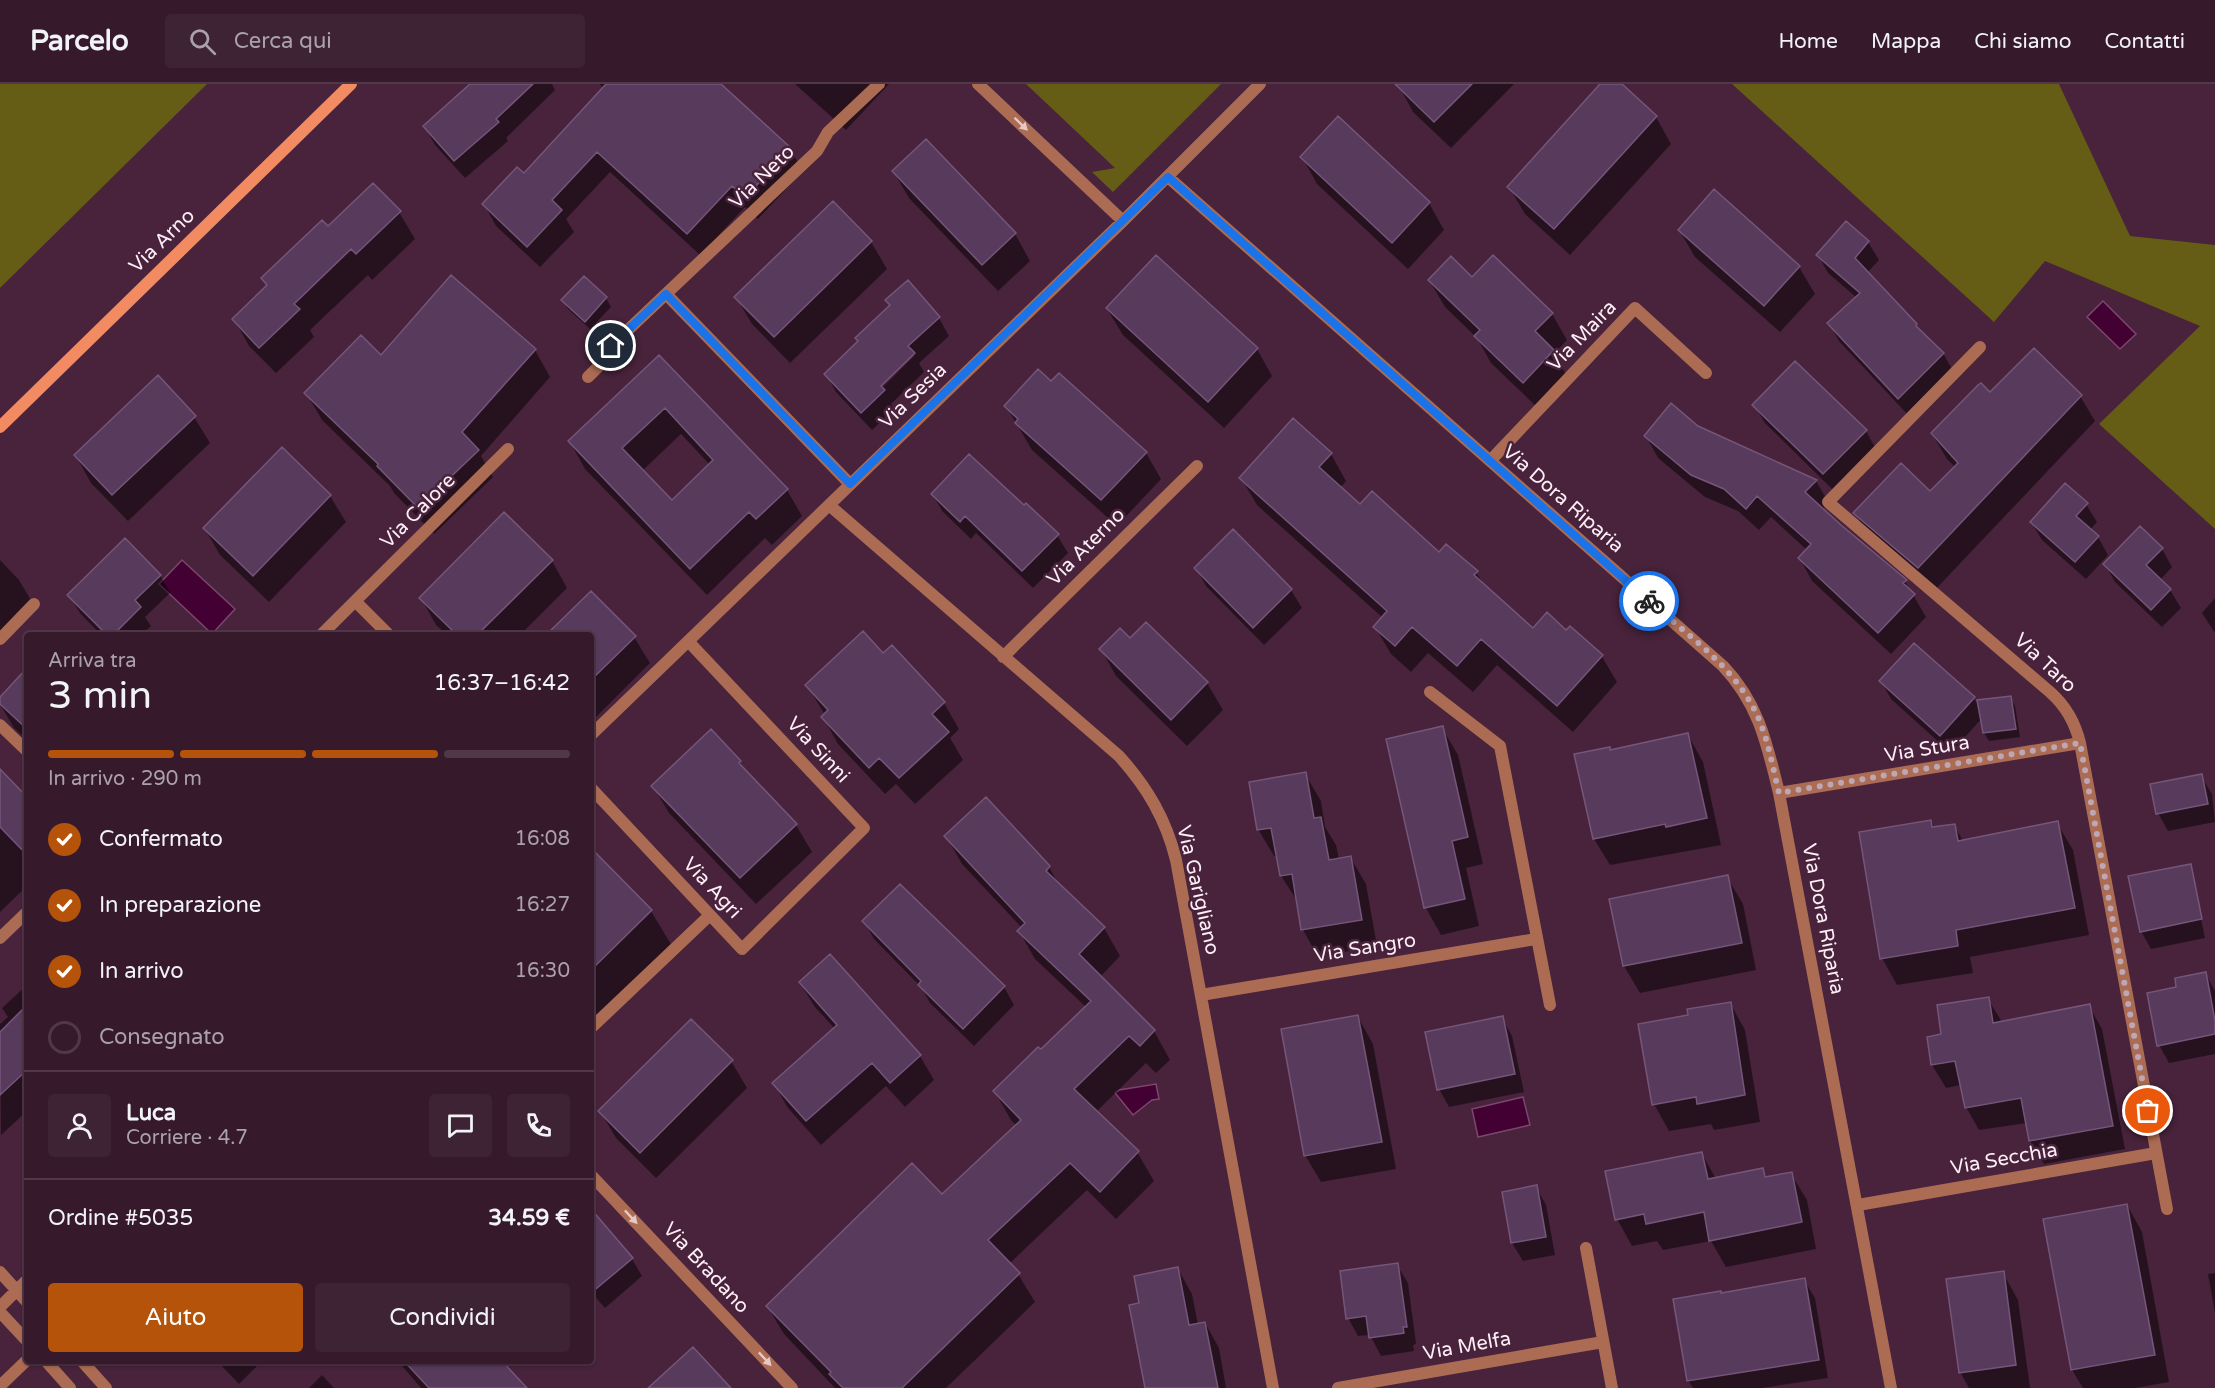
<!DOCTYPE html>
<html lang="it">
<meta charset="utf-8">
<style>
:root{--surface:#361a2c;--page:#3d2334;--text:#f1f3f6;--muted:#aaa1a9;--line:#503848;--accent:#b45309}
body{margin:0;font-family:"Varela Round",sans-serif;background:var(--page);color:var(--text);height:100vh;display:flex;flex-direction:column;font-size:22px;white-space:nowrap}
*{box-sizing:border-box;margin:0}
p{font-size:20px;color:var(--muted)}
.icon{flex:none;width:33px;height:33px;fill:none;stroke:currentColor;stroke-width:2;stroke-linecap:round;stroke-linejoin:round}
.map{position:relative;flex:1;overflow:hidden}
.side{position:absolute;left:24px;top:548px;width:570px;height:732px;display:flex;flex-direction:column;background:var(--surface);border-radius:6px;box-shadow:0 2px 4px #0004,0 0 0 2px var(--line)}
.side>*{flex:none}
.pin{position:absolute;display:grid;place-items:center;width:51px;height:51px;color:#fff;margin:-26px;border:3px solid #fff;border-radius:50%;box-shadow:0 2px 6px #0007}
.courier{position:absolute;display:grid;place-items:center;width:60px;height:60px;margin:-30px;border:4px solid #1a73e8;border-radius:50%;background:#fff;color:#222;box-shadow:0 2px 8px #0007}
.overview em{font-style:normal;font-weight:600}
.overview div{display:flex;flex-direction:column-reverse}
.overview{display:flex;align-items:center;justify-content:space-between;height:102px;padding:0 24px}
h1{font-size:39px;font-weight:600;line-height:45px}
.bar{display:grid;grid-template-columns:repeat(4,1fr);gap:9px 6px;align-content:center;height:72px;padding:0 24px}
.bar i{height:8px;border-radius:4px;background:var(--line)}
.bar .selected{background:var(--accent)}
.bar p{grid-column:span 4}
.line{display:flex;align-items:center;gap:15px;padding:0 24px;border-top:2px solid var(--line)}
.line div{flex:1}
.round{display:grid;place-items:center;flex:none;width:63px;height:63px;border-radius:6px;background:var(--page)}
ol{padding:0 24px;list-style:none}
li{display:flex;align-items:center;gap:18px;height:66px}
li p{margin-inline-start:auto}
li .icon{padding:6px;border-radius:50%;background:var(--accent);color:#fff;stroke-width:4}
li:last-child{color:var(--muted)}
li i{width:33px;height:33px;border:3px solid var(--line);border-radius:50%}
.primary-button{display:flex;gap:12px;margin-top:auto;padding:12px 24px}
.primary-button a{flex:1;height:69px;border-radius:6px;background:var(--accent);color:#fff;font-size:24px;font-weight:600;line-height:69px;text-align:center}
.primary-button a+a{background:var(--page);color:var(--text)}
header{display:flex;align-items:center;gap:36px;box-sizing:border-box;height:84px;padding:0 30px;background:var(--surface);border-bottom:2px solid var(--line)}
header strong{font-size:28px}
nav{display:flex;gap:33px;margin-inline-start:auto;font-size:21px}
.search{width:420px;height:54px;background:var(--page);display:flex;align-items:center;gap:15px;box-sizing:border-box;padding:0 21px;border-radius:6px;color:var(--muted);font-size:22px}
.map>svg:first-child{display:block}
</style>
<header>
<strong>Parcelo</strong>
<div class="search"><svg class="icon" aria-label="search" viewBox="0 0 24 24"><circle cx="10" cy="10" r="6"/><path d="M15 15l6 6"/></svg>Cerca qui</div>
<nav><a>Home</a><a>Mappa</a><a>Chi siamo</a><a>Contatti</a></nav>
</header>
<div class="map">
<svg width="2215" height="1304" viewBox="0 0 2215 1304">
<rect width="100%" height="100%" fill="#48233b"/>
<!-- green -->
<path fill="#655c15" d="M0,0h207l-207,204z
M1026,0h195l-108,108 -21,-20 23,-4z
M1732,0h327l71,152 85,9v284l-116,-105 101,-98 -155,-65 -51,61z"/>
<!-- water -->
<path fill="#430032" stroke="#7b476d" stroke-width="1.5" d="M2103,217l33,33 -16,15 -33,-32z
M182,476l53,49 -23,25 -53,-50z
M1156,1000l3,15 -7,1 -19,15 -18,-22 4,-3z
M1523,1013l7,28 -52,12 -6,-28z"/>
<!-- shadow -->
<path fill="#0007" fill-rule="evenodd" d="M473,0h79l3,6 -49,48 2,3 -43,37 -30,-33 -10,-18z
M600,0h118l72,65 13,22 -45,48 -13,-12 -45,48 -90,-83 -44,47 8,13 -34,35 -44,-41 -12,-22 40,-29 79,-86z
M795,0h94l-43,46z
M1398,0h116l-63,64 -38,-36z
M1602,0h17l37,33 15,27 -101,111 -45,-41 -16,-27z
M1302,73l127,46 15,27 -36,39 -91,-85z
M893,87l122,63 15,27 -32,30 -89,-93z
M399,128l16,27 -43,41 -4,-5 -58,55 4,7 -38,36 -27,-27 -15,-27 34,-33 -5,-7 65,-51z
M1846,139l22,19 11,18 -12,13 49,52 4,7 23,21 10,18 -44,45 -70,-75 -10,-18 28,-25 -29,-25 -10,-18z
M1679,146l120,37 16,27 -35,38 -85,-75z
M871,158l16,27 -97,94 -38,-39 -16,-27z
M584,194l22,20 5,9 -21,22 -22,-20 -5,-9z
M1472,195l80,35 15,26 -13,14 14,24 -29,31 -48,-46 -14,-25 -32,-31 -16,-27z
M908,199l31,35 10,18 -30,27 5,9 -33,32 3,5 -22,21 -36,-38 -10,-18 33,-31zM914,268v4l-37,37 -2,-2z
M1107,225l150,40 15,27 -48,52 -101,-93z
M535,266l15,27 -69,79 12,21 -59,57 -40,-41 -4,-7 -68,-66 -16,-27 75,-36z
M659,273l128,133 15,26 -30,29 -7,-7 -58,57 -122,-126 -15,-27zM681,350l29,31 -38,37 -30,-31z
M1051,299l95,70 15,26 -44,47 -85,-76 -26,-44z
M1990,310l90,2 15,25 -162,171 -63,-54 -15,-25 75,-20 26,-25 -9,-9 -15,-25z
M1754,321l112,26 10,18 -42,42 -69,-68z
M194,333l16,26 -82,78 -37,-38 -15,-27z
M1697,343l119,54 13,22 -7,7 83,71 21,36 -35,37 -79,-73 -12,-22 7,-9 -36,-33 -12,13 -21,-19 -33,-14 -47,-39 -12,-22z
M1331,370l15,27 -6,7 20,18 79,48 37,18 9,15 48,43 33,2 35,23 16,27 -44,50 -76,-67 -24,27 -45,-39 -17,19 -20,-18 -16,-27 8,-9 -126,-113 -16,-27z
M932,410l92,13 33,28 11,18 -35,35 -57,-55 -5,6 -28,-27z
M330,412l16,26 -77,80 -49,-47 -15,-26z
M2086,420l11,18 -7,8 8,7 10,18 -22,24 -44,-39 -11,-18z
M1233,448l58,58 11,18 -38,37 -58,-59 -10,-18z
M2162,465l10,18 -12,13 10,10 11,18 -19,19 -47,-45 -10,-18z
M0,476l19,20 16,27 -35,34z
M552,477l15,27 -46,46h-75l-10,-9 -15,-27z
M160,491l10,18 -25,24 6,9 -9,8h-42l-20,-21 -11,-18z
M591,509l43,44 16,26 -59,59v-88h-42z
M2215,514v35l-13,-20z
M1146,540l61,59 16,27 -36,36 -71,-70 -15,-27 29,-8z
M883,572l61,47 15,26 -9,9 13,22 -48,44 -19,-20 -11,10 -47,-50 -15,-27 2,-2 -18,-30z
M27,586v70l-13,-12 -14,-24v-5z
M1881,597l93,17 6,11 30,-12 5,9 5,31 -31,4 -5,-8 -2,-15 -31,35 -60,-54z
M1442,644l16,27 25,109 -17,4 13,58 -38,9 -15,-27 -38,-168z
M1688,651l15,27 18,83 -111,20 -16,-26 16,-88z
M740,678l6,10 50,53 16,27 -56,52 -87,-91 -16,-27z
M0,688l27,28v86l-27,26z
M1305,690l16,27 4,26 11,18 3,14 11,-2 16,27 11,62 -59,11 -15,-27 -5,-28 -17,-26 -3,-20h-4l-16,-27z
M2201,692l11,18 3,28 -47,9 -10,-18z
M986,715l63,68 11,20 44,41 16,28 -20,21 54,54 16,29 -14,13 -10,-10 -50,49 41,40 17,29 -38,38 -29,-29 -78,74 9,10 17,28 -89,86h-111l-51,-54 -17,-28 175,-110 75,-70 -6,-6 -16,-28 46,-40 45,-45 -51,-48 -16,-28 3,-3 -60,-64 -16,-28z
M1931,737l4,7 19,-3 9,16 94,-18 16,27 16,85 -119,22 3,16 -76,12 -15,-27z
M591,766l60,61 21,35 -81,78z
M1727,793l16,27 13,66 -116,23 -16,-27z
M2194,801l11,53 -54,11 -10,-18z
M864,837l140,66 10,18 -40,41 -44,-43 -9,-16 -47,-48z
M2205,889l10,18v63l-46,9 -10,-18 19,-57z
M800,899l120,73 14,24 -29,27 -19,-21 -65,59 -33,-37 -14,-24 61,-55 -20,-22z
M27,901v126l-26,24 -1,-111 8,-7 -6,-9z
M1988,915l14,23 87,-16 13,23 23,120 -81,15 -14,-23 -3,-18 -48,7 -13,-23 -5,-22 -15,3 -14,-23 11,-29z
M1730,919l15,27 15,92 -46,8 -3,-6 -42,7 -15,-27 36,-88z
M1358,933l15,27 23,125 -75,13 -16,-27z
M1502,934l10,18 12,56 -75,15 -10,-18z
M731,977l16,27 -91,90 -40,-40 -16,-27z
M1702,1070l14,25 46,-9 5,8 24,-4 16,26 9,49 -90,18 -15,-26 -48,9 -6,-9 -25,5 -15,-27z
M1536,1103l10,18 9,50 -32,6 -11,-18z
M2127,1121l15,27 27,150 -34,6h-52l-11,-18 -27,-150z
M591,1127l41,48 10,17 -37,32 -14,-16z
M1397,1181l11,18 8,61 -3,1 1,6 -33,5 -11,-21 -12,1 -10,-18z
M1178,1185l14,25 6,31 7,-2 14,25 7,40h-79l-6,-84z
M2003,1189l15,27 12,88h-61l-9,-16z
M2215,1189v40l-7,-39z
M1804,1196l11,18 13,80 -66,10h-69l-5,-8 33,-85z
M216,1276h47l-24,24z
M397,1276h102l26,28h-104z
M322,1291l12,13h-25z"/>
<!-- building -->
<path fill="#573a5c" stroke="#75567a" stroke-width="1.5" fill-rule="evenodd" d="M470,0h63l-37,35 3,3 -45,39 -31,-35z
M606,0h115l70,64 -46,50 -13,-12 -45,48 -90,-82 -45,48 10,10 -35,37 -45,-43 35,-37 7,6z
M1395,0h77l-38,38z
M1600,0h22l35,32 -103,113 -47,-42z
M1338,32l92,86 -38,41 -92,-86z
M926,55l90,94 -34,32 -90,-94z
M373,99l28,28 -45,43 -5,-5 -57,55 6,5 -41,39 -27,-29 35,-34 -6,-7 61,-58 6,6z
M1714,105l86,77 -36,40 -86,-76z
M833,117l39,40 -98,96 -40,-40z
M1846,137l23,20 -14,17 62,66 -1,2 28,27 -46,46 -71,-76 33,-30 -44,-38z
M1156,171l102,93 -50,54 -102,-94z
M1493,171l60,58 -18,18 19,19 -31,33 -49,-47 6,-6 -52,-50 23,-24 21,21z
M451,191l85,74 -74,83 17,18 -61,58 -41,-42 1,-2 -74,-71 57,-58 20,20z
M584,192l23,21 -22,25 -24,-22z
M908,196l32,37 -32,29 7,7 -34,33 4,4 -24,23 -37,-39 34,-33 -3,-3 35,-33 -5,-5z
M2034,264l48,47 -164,173 -65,-55 48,-50 29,28 28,-28 -27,-30 47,-48 3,-2 9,9z
M659,271l129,134 -32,30 -7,-7 -59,57 -122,-128zM665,324l48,52 -41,40 -50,-52z
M1795,277l72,69 -44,44 -71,-69z
M1038,285l13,12 8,-8 88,79 -46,48 -86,-77 3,-4 -14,-13z
M158,291l38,41 -84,79 -38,-40z
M1671,319l27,23 119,54 -12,12 36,33 66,55 -4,3 12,11 -37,39 -80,-75 13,-14 -54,-48 -11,13 -22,-20 -33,-14 -47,-39z
M1293,334l39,35 -13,14 41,37 12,-13 67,61 7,-8 32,27 -4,4 59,53 14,-16 19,18 4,-4 33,29 -46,51 -76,-67 -24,27 -45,-39 -17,19 -22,-19 14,-16 -148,-133z
M282,363l49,48 -78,81 -50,-48z
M969,370l55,51 2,-2 33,31 -37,37 -57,-55 -5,6 -29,-28z
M2065,399l23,20 -12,13 23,20 -24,26 -45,-40z
M504,428l49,48 -75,74h-22l-37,-36z
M2140,442l23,22 -17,17 25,24 -20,21 -48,-46z
M1233,445l59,60 -39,39 -59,-60z
M125,454l36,37 -26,25 6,7 -27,27h-8l-39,-39z
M591,507l45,45 -45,44v-46h-44z
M1146,538l62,60 -37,38 -72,-71 21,-21 10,10z
M863,547l20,22 9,-8 53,57 -13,12 17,18 -50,46 -20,-20 -10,10 -48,-51 7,-7 -23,-25z
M1914,559l61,54 -35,39 -61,-55z
M27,584v61l-27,-25v-7z
M2011,612l5,33 -33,4 -6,-33z
M1443,642l25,111 -16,4 13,58 -41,9 -38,-169z
M711,645l30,32 -2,2 58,61 -57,54 -89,-92z
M1688,649l19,85 -41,9 -1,-3 -72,15 -19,-85 36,-7v3z
M0,685l27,28v58l-27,-28z
M1306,688l8,46 7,-1 8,43 22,-4 11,64 -61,10 -9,-56 -12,2 -9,-48 -14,2 -8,-48z
M2202,690l6,30 -52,10 -6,-30z
M986,713l64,69 -4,5 59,56 -26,27 76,76 -15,16 -11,-10 -55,53 65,62 -39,41 -30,-29 -82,77 32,33 -118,115h-59l-14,-14 2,-2 -65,-66 146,-143 30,31 79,-74 -28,-29 45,-44 3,2 50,-48 -74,-70 8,-8 -81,-87z
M1931,736l1,7 23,-3 3,17 100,-20 17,87 -119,22 2,16 -78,13 -21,-127z
M591,764l61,62 -61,60z
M2191,780l11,55 -62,13 -12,-56z
M1728,791l14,68 -119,23 -14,-67z
M900,800l105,102 -42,43 -45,-44 3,-4 -59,-60z
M830,870l91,101 -31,28 -18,-20 -66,58 -34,-38 65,-58 -38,-43z
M2206,888l9,49v13l-58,12 -10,-53 29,-6 -1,-9z
M1989,913l4,26 97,-19 23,122 -84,15 -8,-43 -56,10 -10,-47 -24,4 -4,-28 14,-3 -4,-29z
M1731,918l14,93 -48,9 -1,-7 -44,8 -14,-81 50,-9 -1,-6z
M27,921v65l-27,25v-63z
M1358,931l24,127 -78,14 -23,-127z
M1503,932l12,58 -78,16 -12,-58z
M691,935l42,41 -93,93 -42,-42z
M1702,1068l6,27 55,-11 2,9 27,-5 10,50 -93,19 -5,-29 -58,12 -2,-10 -29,6 -10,-49z
M1537,1101l9,52 -35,6 -9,-51z
M2127,1120l28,151 -84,15 -28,-151z
M591,1125l42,49 -42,35z
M1398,1179l9,64h-4l1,6 -35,5 -3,-22 -20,3 -6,-48z
M1178,1183l11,58 16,-3 13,66h-73l-16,-83 10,-2 -5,-27z
M2004,1187l12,94 -57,8 -13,-94z
M1805,1194l14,82 -132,21 -14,-82 48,-8v2z
M693,1263l38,41h-83z
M403,1276h98l26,28h-98z"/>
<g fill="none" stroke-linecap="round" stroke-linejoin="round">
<!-- street -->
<path stroke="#ac6c53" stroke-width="12" d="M978,0l145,137
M1168,93l555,489c36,38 44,78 56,127l112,595
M666,210l184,190
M1980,263l-152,155 222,190c16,14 25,30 30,51l87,466
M588,293l17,-17 6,-14 206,-195 11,-19 51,-48
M1490,377l145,-153 71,65
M829,421l290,251c28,31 47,63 57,104l97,528
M355,517l33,33
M322,550l186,-185
M0,555l34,-35
M1003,573l194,-191
M1430,608l70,54 50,259
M0,641l27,26
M591,651l532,-514 137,-137
M591,704l151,161 122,-121 -176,-187
M1779,709l301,-50
M0,854l27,-26
M1201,911l335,-56
M591,944l119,-113
M591,1091l201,213
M1858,1121l298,-52
M1586,1164l26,140
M0,1188l27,30
M0,1223l27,-27
M0,1228l27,29
M45,1276l25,28
M81,1276l25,28
M0,1302l27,-26
M1338,1304l265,-46"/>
<!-- secondary -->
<path stroke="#f28a62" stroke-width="12" d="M0,343l351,-343"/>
</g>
<!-- one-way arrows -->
<defs><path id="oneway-solid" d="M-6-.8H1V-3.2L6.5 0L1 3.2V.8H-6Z" transform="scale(1.5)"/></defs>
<g fill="#e5c7c6">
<use href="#oneway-solid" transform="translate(1021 40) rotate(44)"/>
<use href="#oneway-solid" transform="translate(631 1133) rotate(47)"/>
<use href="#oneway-solid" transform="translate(765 1275) rotate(47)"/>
</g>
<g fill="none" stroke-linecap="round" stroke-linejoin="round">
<!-- done -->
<path stroke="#bea7b5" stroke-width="6" stroke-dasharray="0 10.8" d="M1649,517c41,36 90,69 111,121 9,22 13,47 19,71l301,-50 68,368"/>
<!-- route -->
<path stroke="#1a73e8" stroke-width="8" d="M611,262l55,-52 184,190 318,-307 481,424"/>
</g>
<g text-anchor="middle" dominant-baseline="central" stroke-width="5" stroke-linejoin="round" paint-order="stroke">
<!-- street labels -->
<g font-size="20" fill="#fdeef7" stroke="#48233b">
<text transform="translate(762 93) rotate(-44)">Via Neto</text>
<text transform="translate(162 157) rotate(-44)">Via Arno</text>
<text transform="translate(1582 252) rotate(-46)">Via Maira</text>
<text transform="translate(913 312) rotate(-44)">Via Sesia</text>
<text transform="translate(1563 415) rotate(41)">Via Dora Riparia</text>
<text transform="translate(418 427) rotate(-45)">Via Calore</text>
<text transform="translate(1086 463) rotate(-45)">Via Aterno</text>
<text transform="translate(2045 579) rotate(43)">Via Taro</text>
<text transform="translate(1927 665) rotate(-9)">Via Stura</text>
<text transform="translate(818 666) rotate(47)">Via Sinni</text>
<text transform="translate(712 804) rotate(47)">Via Agri</text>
<text transform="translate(1198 806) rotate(77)">Via Garigliano</text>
<text transform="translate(1823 835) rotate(79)">Via Dora Riparia</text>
<text transform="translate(1365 864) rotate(-9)">Via Sangro</text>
<text transform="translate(2004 1075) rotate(-10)">Via Secchia</text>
<text transform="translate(706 1184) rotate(47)">Via Bradano</text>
<text transform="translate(1467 1262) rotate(-10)">Via Melfa</text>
</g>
</g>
</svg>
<div class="pin" style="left:2148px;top:1027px;background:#ea580c"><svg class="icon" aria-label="bag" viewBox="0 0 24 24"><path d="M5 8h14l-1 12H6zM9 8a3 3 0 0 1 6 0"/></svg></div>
<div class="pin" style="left:611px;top:262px;background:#1f2937"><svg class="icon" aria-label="home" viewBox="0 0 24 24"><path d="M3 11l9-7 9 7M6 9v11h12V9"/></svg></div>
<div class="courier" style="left:1649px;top:517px"><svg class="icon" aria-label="bike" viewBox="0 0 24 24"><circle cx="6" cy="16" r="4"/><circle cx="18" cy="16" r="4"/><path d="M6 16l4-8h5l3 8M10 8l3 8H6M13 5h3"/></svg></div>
<section class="side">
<div class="overview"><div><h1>3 min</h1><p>Arriva tra</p></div><em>16:37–16:42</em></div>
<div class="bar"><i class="selected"></i><i class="selected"></i><i class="selected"></i><i></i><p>In arrivo · 290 m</p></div>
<ol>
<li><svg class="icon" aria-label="check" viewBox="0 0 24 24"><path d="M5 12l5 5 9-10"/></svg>Confermato<p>16:08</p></li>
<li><svg class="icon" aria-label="check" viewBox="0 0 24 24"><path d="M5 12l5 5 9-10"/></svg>In preparazione<p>16:27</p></li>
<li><svg class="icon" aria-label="check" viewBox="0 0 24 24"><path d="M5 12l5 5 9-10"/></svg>In arrivo<p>16:30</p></li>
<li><i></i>Consegnato</li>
</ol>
<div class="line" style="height:108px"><a class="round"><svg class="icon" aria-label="person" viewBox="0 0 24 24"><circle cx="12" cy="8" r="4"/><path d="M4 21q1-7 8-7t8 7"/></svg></a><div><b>Luca</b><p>Corriere · 4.7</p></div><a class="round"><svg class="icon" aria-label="chat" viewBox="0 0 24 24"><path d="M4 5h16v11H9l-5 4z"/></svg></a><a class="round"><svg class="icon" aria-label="phone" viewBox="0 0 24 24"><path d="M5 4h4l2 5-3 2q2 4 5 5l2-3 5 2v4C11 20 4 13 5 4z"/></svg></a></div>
<div class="line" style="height:78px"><div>Ordine #5035</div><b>34.59 €</b></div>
<div class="primary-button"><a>Aiuto</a><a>Condividi</a></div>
</section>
</div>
